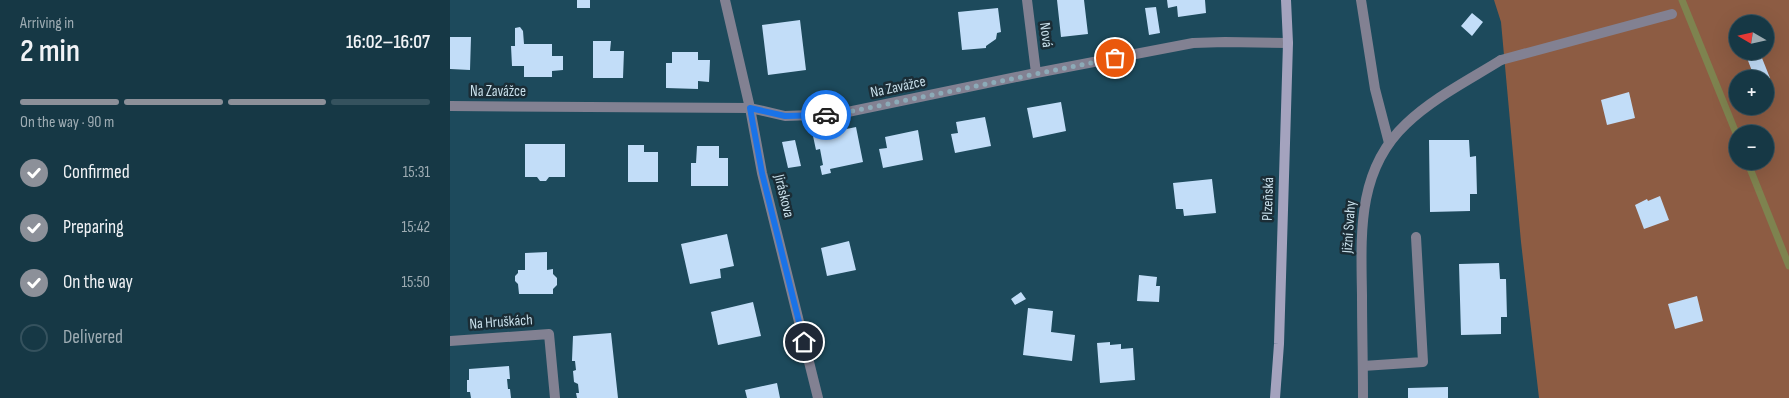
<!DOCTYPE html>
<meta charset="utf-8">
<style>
:root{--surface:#163845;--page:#234350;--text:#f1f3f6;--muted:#9eacb3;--line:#35525e;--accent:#8c9099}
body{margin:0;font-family:"Sofia Sans Condensed",sans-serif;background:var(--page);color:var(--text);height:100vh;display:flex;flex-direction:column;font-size:19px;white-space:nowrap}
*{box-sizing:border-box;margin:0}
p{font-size:16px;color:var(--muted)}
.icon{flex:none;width:28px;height:28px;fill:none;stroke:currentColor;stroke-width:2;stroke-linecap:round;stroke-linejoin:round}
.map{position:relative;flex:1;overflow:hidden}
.details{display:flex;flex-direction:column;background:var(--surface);width:450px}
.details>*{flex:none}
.needle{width:32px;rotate:279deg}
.buttons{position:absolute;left:1279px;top:15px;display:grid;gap:10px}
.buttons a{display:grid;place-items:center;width:45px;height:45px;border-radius:50%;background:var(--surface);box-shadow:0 5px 20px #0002,0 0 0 1px var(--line);font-size:25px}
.pin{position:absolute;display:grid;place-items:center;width:42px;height:42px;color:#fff;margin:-21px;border:2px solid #fff;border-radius:50%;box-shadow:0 1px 5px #0007}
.courier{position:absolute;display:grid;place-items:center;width:50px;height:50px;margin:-25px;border:4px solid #1a73e8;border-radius:50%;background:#fff;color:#222;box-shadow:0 1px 6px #0007}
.headline em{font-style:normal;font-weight:600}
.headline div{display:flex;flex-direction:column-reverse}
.headline{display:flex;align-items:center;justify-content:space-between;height:85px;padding:0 20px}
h1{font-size:32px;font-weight:600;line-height:38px}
.bar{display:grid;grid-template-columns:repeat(4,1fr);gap:8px 5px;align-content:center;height:60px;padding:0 20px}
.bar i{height:6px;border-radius:4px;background:var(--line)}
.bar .selected{background:var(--accent)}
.bar p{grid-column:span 4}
ol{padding:0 20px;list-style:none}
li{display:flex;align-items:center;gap:15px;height:55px}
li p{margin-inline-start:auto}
li .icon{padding:5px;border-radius:50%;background:var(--accent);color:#fff;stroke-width:4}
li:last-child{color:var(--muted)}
li i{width:28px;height:28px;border:2px solid var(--line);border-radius:50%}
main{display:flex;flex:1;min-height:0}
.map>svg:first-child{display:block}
</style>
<main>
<section class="details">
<div class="headline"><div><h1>2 min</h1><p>Arriving in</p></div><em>16:02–16:07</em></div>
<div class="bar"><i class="selected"></i><i class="selected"></i><i class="selected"></i><i></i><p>On the way · 90 m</p></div>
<ol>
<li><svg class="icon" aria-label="check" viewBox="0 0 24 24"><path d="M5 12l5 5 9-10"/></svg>Confirmed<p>15:31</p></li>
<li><svg class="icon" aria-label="check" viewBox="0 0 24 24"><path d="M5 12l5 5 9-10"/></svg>Preparing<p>15:42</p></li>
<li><svg class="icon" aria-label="check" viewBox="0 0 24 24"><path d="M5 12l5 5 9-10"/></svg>On the way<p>15:50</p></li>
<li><i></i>Delivered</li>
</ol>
</section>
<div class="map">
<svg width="1339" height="398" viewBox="0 0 1339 398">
<rect width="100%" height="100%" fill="#1d4a5c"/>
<!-- green -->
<path fill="#8d5c43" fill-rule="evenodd" d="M1044,0h295v398h-250l-18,-156 -20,-220zM1288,24h27v27h-27zM1288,79h27v27h-27zM1288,134h27v27h-27z"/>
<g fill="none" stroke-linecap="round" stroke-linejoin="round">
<!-- stream -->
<path stroke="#7e834f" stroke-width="7" d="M1232,0l56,138
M1297,161l42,105"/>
</g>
<!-- building -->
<path fill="#c2ddf8" d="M127,0h13v8h-13z
M607,0h27l4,34 -27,3z
M717,0h38l1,13 -28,4 -1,-11 -9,2z
M706,7l4,26 -11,2 -4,-27z
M548,8l3,24 -4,1 -1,6 -10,7v2l-24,2 -4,-38z
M1022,13l11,9 -11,14 -11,-10z
M350,20l6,50 -38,5 -6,-50z
M70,27l3,4 1,13h28v12h11v14l-11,1v6h-28v-11h-12l-1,-20h4v-18z
M0,37h21l-1,33 -20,-1z
M143,41h18l-1,10h14l-1,27h-30z
M222,52h26v8h12l-1,22 -11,-1v8l-32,-1v-25h6z
M1310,53l10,25 -5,2v-1h-10l-8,-21z
M1179,92l6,26 -28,7 -6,-25z
M611,102l5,29 -33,7 -6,-30z
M535,117l6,29 -36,7 -4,-19 7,-1 -2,-11z
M406,127l7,35 -33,7 1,4 -9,2 -2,-9 3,-1 -3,-16 -4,1 -3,-14z
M468,130l5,30 -40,8 -4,-19 8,-1 -2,-11z
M345,140l6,26 -13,2 -6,-26z
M979,140h40l1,17 6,-1 1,38h-7v17l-40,1z
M75,144h40v33h-16l-3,4h-6l-3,-4h-12z
M178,145h16v7h14v30h-30z
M247,146h22v12h9v28h-37v-23h5z
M762,179l4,34 -32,3 -1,-7h-7l-3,-26z
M1210,196l9,24 -25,9 -9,-24 12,-6 1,2z
M277,234l7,32 -14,3 1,9 -31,6 -9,-40z
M399,241l7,29 -29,6 -6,-28z
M97,252v18l6,-1v5l4,4v7l-4,4v5h-34l-1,-10 -3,-3v-5l3,-3v-3h7v-17z
M1049,263l1,16h6l1,38h-6v17l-40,1 -2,-71z
M689,275l18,2 -1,9h4l-1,16 -22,-1z
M571,292l5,7 -11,6 -4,-6z
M1247,296l6,25 -28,8 -7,-25z
M303,302l8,34 -43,9 -7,-33z
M578,308l25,3 -2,21 24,3 -3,26 -49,-6z
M161,333l7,65h-41l-1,-5h3l-1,-9 -4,-2 -1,-11 3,-1 -1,-9h-3v-1l1,-24z
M660,342v3l11,-1v5l12,-1 2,32 -35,3 -3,-40z
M59,366l1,13h-3l1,10h2l1,9h-40l-1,-6h-3v-12h2v-11z
M327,383l3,15h-33l-2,-8z
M998,387v11h-40v-10z"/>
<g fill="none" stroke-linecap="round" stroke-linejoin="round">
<!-- service -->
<path stroke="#828192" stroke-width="10" d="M911,0l14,89 14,54
M1051,60l171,-46
M913,366l60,-4 -7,-125"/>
<!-- minor -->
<path stroke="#828192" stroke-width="10" d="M275,0l25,108 12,65 56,225
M577,0l9,73
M0,106l300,2 35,8 53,-2 198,-41 157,-30 32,-1 63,1
M0,341l99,-7 6,64
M913,398c0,-34 -1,-69 -1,-103 -1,-62 -5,-125 44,-171 27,-26 63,-44 95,-64"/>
<!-- secondary -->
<path stroke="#a4a3be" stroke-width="10" d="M825,398l4,-54 9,-301 -2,-43"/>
</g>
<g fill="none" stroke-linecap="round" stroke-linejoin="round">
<!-- done -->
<path stroke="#8cabb8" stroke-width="5" stroke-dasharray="0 9" d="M376,115l12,-1 277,-56"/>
<!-- route -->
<path stroke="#1a73e8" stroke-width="6" d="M354,342l-42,-169 -12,-65 35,8 41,-1"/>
</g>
<g text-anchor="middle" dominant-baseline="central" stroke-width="5" stroke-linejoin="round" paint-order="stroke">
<!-- street labels -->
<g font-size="15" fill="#c8dfea" stroke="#1b2d36">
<text transform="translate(596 35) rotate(83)">Nová</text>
<text transform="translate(448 87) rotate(-12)">Na Zavážce</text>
<text x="48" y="91">Na Zavážce</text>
<text transform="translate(334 196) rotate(76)">Jiráskova</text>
<text transform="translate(818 199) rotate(-88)">Plzeňská</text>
<text transform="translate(899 227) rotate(-86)">Jižní Svahy</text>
<text transform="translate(51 322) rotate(-4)">Na Hruškách</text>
</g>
</g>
</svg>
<div class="buttons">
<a><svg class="needle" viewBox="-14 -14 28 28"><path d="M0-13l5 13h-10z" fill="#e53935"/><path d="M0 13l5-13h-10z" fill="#9eacb3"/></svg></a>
<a>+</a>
<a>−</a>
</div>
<div class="pin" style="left:665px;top:58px;background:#ea580c"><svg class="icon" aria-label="bag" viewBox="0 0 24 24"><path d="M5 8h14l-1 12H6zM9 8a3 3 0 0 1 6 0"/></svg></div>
<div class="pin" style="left:354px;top:342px;background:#1f2937"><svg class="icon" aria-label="home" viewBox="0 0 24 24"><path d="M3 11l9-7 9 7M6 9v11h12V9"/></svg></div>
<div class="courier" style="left:376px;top:115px"><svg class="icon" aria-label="car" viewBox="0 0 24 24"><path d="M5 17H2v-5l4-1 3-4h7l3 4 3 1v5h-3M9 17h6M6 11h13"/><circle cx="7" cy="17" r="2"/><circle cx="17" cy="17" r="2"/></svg></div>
</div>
</main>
